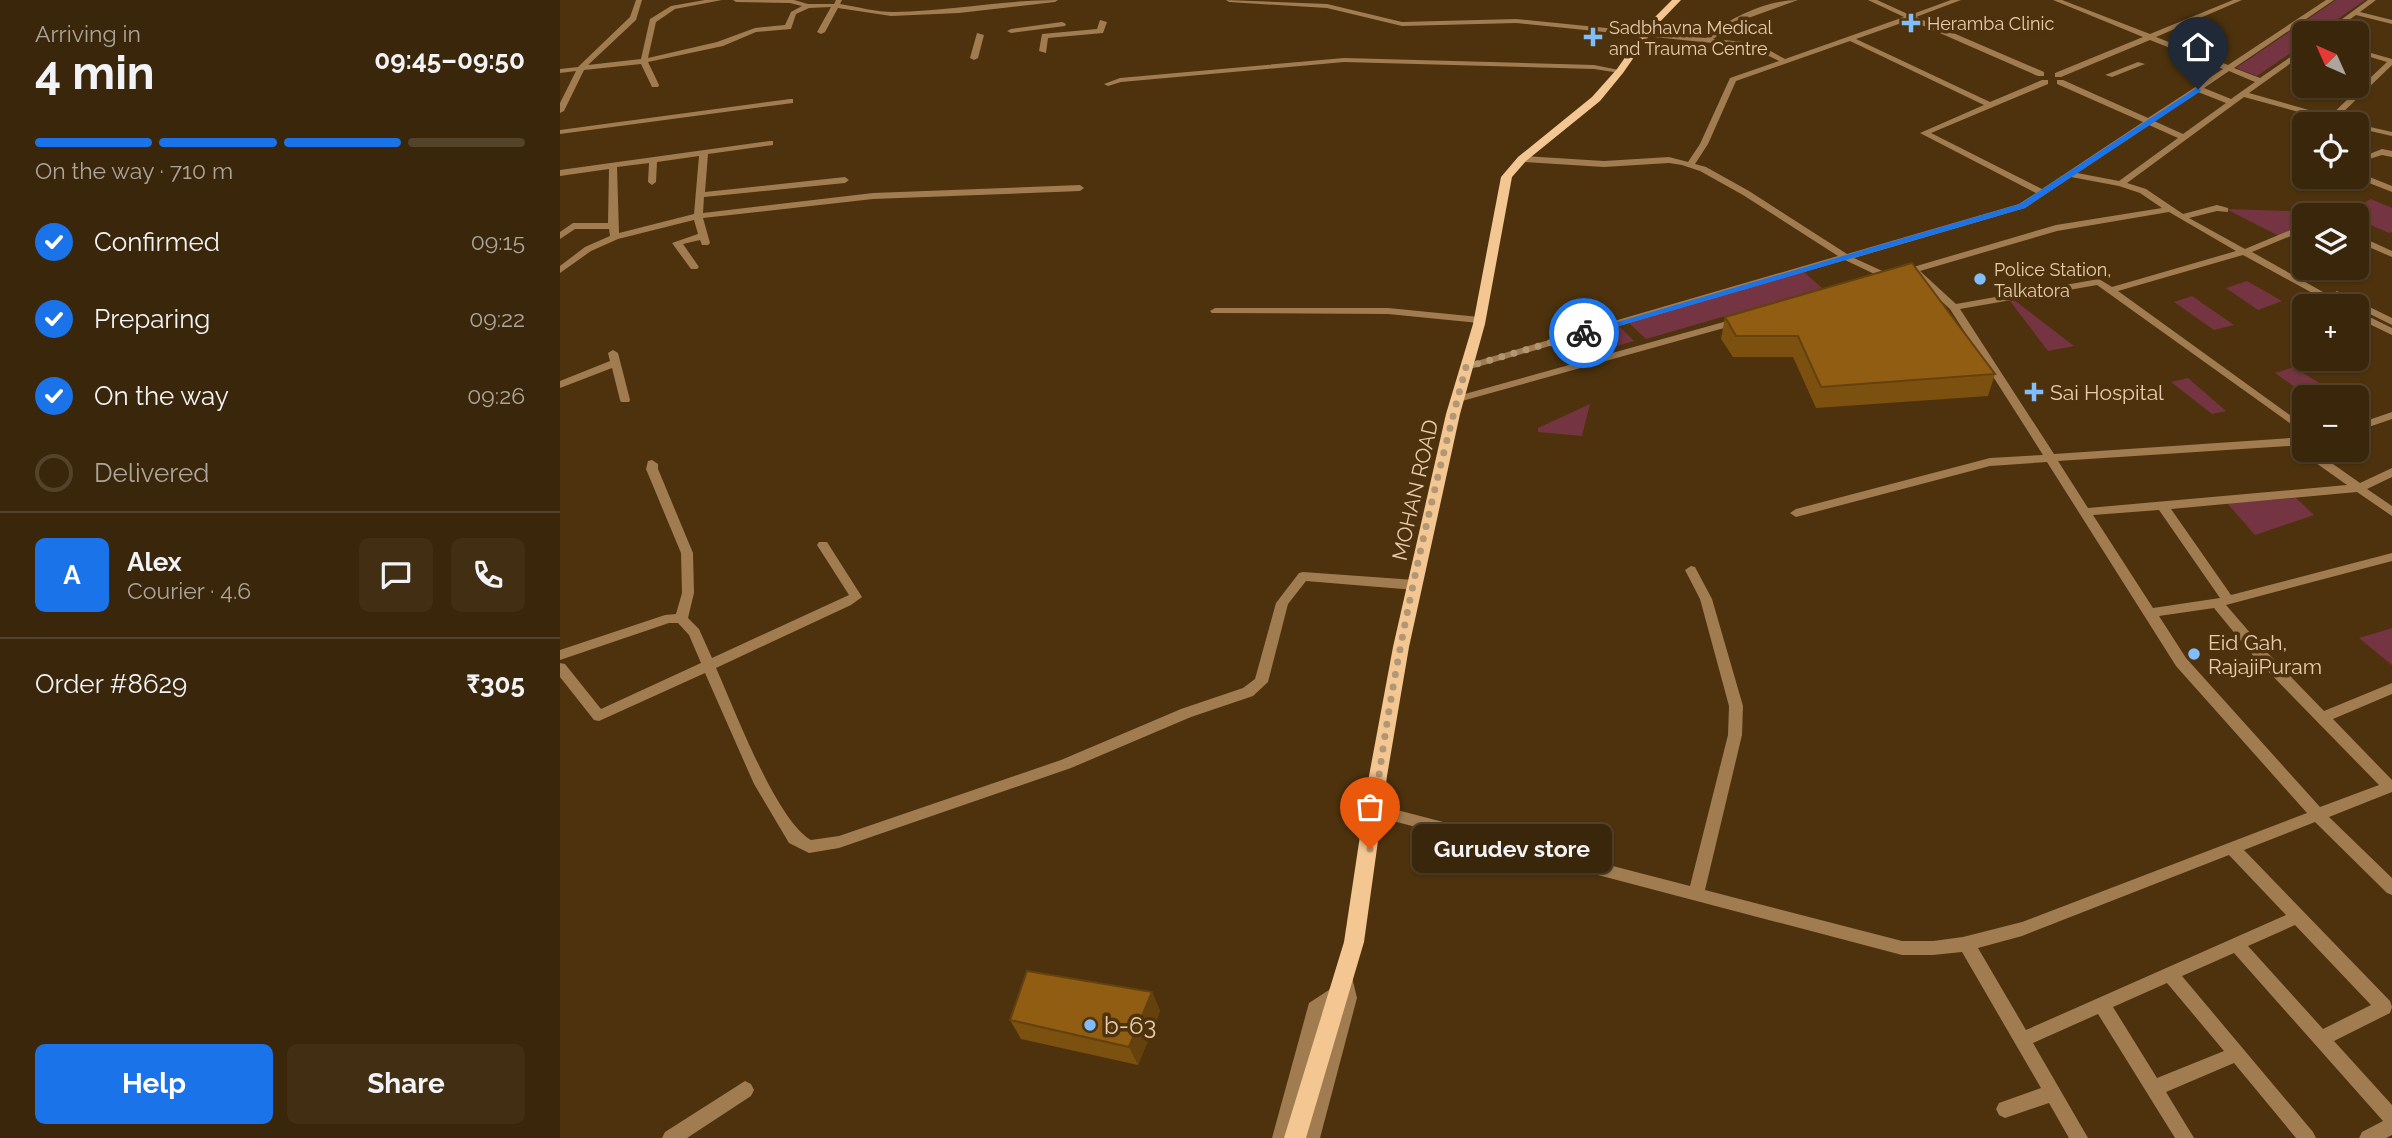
<!DOCTYPE html>
<meta charset="utf-8">
<style>
:root{--surface:#3a260a;--page:#412e13;--text:#f1f3f6;--muted:#aba59c;--line:#54432b;--accent:#1a73e8}
body{margin:0;font-family:Raleway,sans-serif;background:var(--page);color:var(--text);height:100vh;display:flex;flex-direction:column;font-size:26px;white-space:nowrap}
*{box-sizing:border-box;margin:0}
p{font-size:23px;color:var(--muted)}
.icon{flex:none;width:38px;height:38px;fill:none;stroke:currentColor;stroke-width:2;stroke-linecap:round;stroke-linejoin:round}
.map{position:relative;flex:1;overflow:hidden}
.side{display:flex;flex-direction:column;background:var(--surface);width:560px}
.side>*{flex:none}
.needle{width:46px;rotate:315deg}
.controls{position:absolute;left:1732px;top:21px;display:grid;gap:14px}
.controls a{display:grid;place-items:center;width:77px;height:77px;border-radius:10px;background:var(--surface);box-shadow:0 2px 5px #0004,0 0 0 2px var(--line);font-size:35px}
.pin{position:absolute;display:grid;place-items:center;width:60px;height:60px;color:#fff;margin:-72px -30px;border-radius:50% 50% 50% 0;rotate:-45deg;box-shadow:0 0 7px #0007}
.pin .icon{rotate:45deg}
.courier{position:absolute;display:grid;place-items:center;width:70px;height:70px;margin:-35px;border:5px solid #1a73e8;border-radius:50%;background:#fff;color:#222;box-shadow:0 2px 9px #0007}
.bubble{position:absolute;height:49px;border-radius:10px;background:var(--surface);box-shadow:0 2px 5px #0004,0 0 0 2px var(--line);font-size:23px;font-weight:700;line-height:49px;text-align:center}
.summary em{font-style:normal;font-weight:700}
.summary div{display:flex;flex-direction:column-reverse}
.summary{display:flex;align-items:center;justify-content:space-between;height:119px;padding:0 35px}
h1{font-size:46px;font-weight:700;line-height:52px}
.bar{display:grid;grid-template-columns:repeat(4,1fr);gap:10px 7px;align-content:center;height:84px;padding:0 35px}
.bar i{height:9px;border-radius:5px;background:var(--line)}
.bar .on{background:var(--accent)}
.bar p{grid-column:span 4}
.line{display:flex;align-items:center;gap:18px;padding:0 35px;border-top:2px solid var(--line)}
.line div{flex:1}
.round{display:grid;place-items:center;flex:none;width:74px;height:74px;border-radius:10px;background:var(--page)}
ol{padding:0 35px;list-style:none}
li{display:flex;align-items:center;gap:21px;height:77px}
li p{margin-inline-start:auto}
li .icon{padding:7px;border-radius:50%;background:var(--accent);color:#fff;stroke-width:4}
li:last-child{color:var(--muted)}
li i{width:38px;height:38px;border:4px solid var(--line);border-radius:50%}
.cta{display:flex;gap:14px;margin-top:auto;padding:14px 35px}
.cta a{flex:1;height:80px;border-radius:10px;background:var(--accent);color:#fff;font-size:28px;font-weight:700;line-height:80px;text-align:center}
.cta a+a{background:var(--page);color:var(--text)}
main{display:flex;flex:1;min-height:0}
.map>svg:first-child{display:block}
</style>
<main>
<section class="side">
<div class="summary"><div><h1>4 min</h1><p>Arriving in</p></div><em>09:45–09:50</em></div>
<div class="bar"><i class="on"></i><i class="on"></i><i class="on"></i><i></i><p>On the way · 710 m</p></div>
<ol>
<li><svg class="icon" aria-label="check" viewBox="0 0 24 24"><path d="M5 12l5 5 9-10"/></svg>Confirmed<p>09:15</p></li>
<li><svg class="icon" aria-label="check" viewBox="0 0 24 24"><path d="M5 12l5 5 9-10"/></svg>Preparing<p>09:22</p></li>
<li><svg class="icon" aria-label="check" viewBox="0 0 24 24"><path d="M5 12l5 5 9-10"/></svg>On the way<p>09:26</p></li>
<li><i></i>Delivered</li>
</ol>
<div class="line" style="height:126px"><b class="round" style="background:var(--accent);color:#fff">A</b><div><b>Alex</b><p>Courier · 4.6</p></div><a class="round"><svg class="icon" aria-label="chat" viewBox="0 0 24 24"><path d="M4 5h16v11H9l-5 4z"/></svg></a><a class="round"><svg class="icon" aria-label="phone" viewBox="0 0 24 24"><path d="M5 4h4l2 5-3 2q2 4 5 5l2-3 5 2v4C11 20 4 13 5 4z"/></svg></a></div>
<div class="line" style="height:91px"><div>Order #8629</div><b>₹305</b></div>
<div class="cta"><a>Help</a><a>Share</a></div>
</section>
<div class="map">
<svg width="1832" height="1138" viewBox="0 0 1832 1138">
<rect width="100%" height="100%" fill="#4d320d"/>
<!-- green -->
<path fill="#753441" d="M1776,0h29l-47,33h-13v10l-48,33 -21,-8z
M1811,199l21,9v24l-3,1 -32,-14v-4l-12,-2z
M1666,209l66,2 13,6v8l-26,11z
M1244,272l18,16 -176,51 -17,-16z
M1687,281l35,20 -24,9 -32,-22z
M1632,296l42,29 -20,5 -40,-28z
M1454,300l60,46 -26,5 -38,-50z
M1058,325l16,16 -49,14 -14,-16z
M1734,367l36,23 -21,7 -34,-24z
M1628,378l38,33 -14,3 -41,-32z
M1030,404l-8,32 -44,-4v-4z
M1736,498l18,17 -59,20 -28,-32z
M1832,628v37l-33,-27z"/>
<g fill="none" stroke-linecap="round" stroke-linejoin="round">
<!-- minor -->
<path fill="#a17c51" fill-rule="evenodd" d="M76,0h6l-6,20 -48,45 53,-6 9,-40 21,-13 34,-6h17l-47,9 -19,13 -8,36 69,-16 38,-14 30,-3 6,-13 11,-6 -12,-3 -54,-1 -3,-2h61l14,4h26l2,-4h6l-2,4c18,3 36,8 54,8 55,-1 110,-12 164,-12l-3,2 -96,11 -68,3 -53,-8 -13,24 -4,2 -4,-2 14,-25 -22,1 -13,6 -5,15 -35,3 -33,14 -75,16 11,23 -1,2h-6l-11,-23 -57,6 -20,41 -4,2v-10l16,-32 -16,2v-4l18,-2 52,-50z
M666,0l101,4 75,18 114,-3 190,19c22,-20 62,-38 92,-38l-58,21 -27,18 43,4 29,16 119,-42 -36,-17h9l33,15 41,-15h10l-45,17 128,55v4h-6l-128,-56 -54,19 134,63 52,-22h6v4l-117,49 111,56 101,-67 -86,-38v-4h6l85,38 75,-49 -73,-29 -89,37h-6v-4l88,-36 -90,-37h9l88,34 83,-34h9l-86,37 72,28 98,-65h8l-100,68 26,10 45,-31v6l-56,40 81,23 57,-54 -30,-9v-4l35,10v6l-55,53 17,6h-12l-98,-27 -117,86 19,6 37,25 34,-9 11,3v4l-11,-1 -28,7 56,31 60,-25v6l-53,22 96,54h-12l-93,-51 -125,36 187,135v8l-208,-149 -137,24 94,145 251,-17v8l-247,16 30,47 259,-23 -45,-32 -2,-3 5,-3v3h8l47,33 32,-15v9l-25,12 25,17v10l-35,-24 -186,17 60,86 161,-42v8l-166,44 39,45 59,61 68,-28v11l-59,25 59,61v12l-63,25 63,61v17l-5,-2 -72,-71 -71,28 146,151 2,6 -2,6 -56,28 58,64v30l-6,3h-27l3,-6 21,-11 -149,-168 -52,23 131,156 3,6h-20l-62,-75 -68,29 28,46h-19l-77,-124 -65,29 55,95h-19l-20,-35 -44,15 -6,-3 -3,-6 3,-6 42,-15 -79,-136 -29,3h-31l-528,-139 -5,-2 -2,-4 2,-4 5,-2 316,82 38,-151 1,-29 -29,-107 -15,-29 6,-4 4,1 17,32 31,107 -1,29 -37,155 197,51h31l30,-4 59,-15 285,-109 -131,-147 -129,-204 -57,4 -194,51 -6,-4 6,-4 194,-51 53,-3 -93,-146 -39,-36 -8,1v-4l153,-45 106,-17 -22,-15 -21,-7 -48,-9 -46,31 -171,50 37,17v4h-6l-40,-19 -378,110 -4,-1v-4l375,-109 -95,-61 -43,-24 -18,-6 -13,-2 -65,4 -82,-5 -4,-3 4,-3 82,5 65,-4 19,5 12,-18 30,-66 49,-17 -28,-14 -235,-24 -114,3 -75,-18 -98,-6zM1290,41l134,64 -64,28 116,60 -17,11 -172,50 -98,-63 -43,-24 -11,-3 13,-20 28,-63zM1669,71l26,11 -24,17 -27,-11zM1638,92l28,11 -43,31 -29,-13zM1589,125l29,13 -59,43 -42,-8zM1609,212l67,39 -124,36 -13,-8 -143,25 -36,-33 137,-40zM1599,510l61,88 -67,10 -60,-93zM1654,608l41,50 124,127 -59,22 -134,-149 -27,-42zM1669,855l57,60 -260,115 -48,-82 44,-12zM1735,925l76,80 -48,24 -75,-83zM1607,983l57,68 -67,27 -44,-71z
M1808,0h8l-16,12 32,8v4l-36,-9 -26,18h-7z
M540,20l7,2 -4,11 -55,5 -2,15 -7,-2 3,-17 55,-5z
M502,22l4,2 -1,2 -54,7 -4,-2 4,-2z
M417,33l7,2 -6,23 -4,2 -4,-2z
M784,58l250,7 30,6 -4,2 -26,-4 -250,-7 -223,20 -13,4 -4,-2 16,-6z
M1578,62l7,2 -33,13 -7,-2z
M230,99h3v4l-233,31v-4z
M1794,124h3l35,8v4l-35,-8v-4z
M210,141h3v4l-65,9 -3,38 140,-15 4,3 -4,3 -141,14 -1,16 170,-20 207,-8 4,3 -4,3 -207,8 -170,19 7,25 -2,2h-6l-2,-5 -17,4 16,23 -2,2h-6l-19,-26 26,-9 -4,-14 -76,19 -27,12 -31,22v-7l25,-19 25,-11 -1,-7h-34l-15,10v-7l13,-9h35l1,-54 -49,7v-6zM139,156l-5,58 -75,19 -2,-66 32,-4 -1,19 4,3 4,-3 1,-20z
M1822,149l10,2v6l-10,-2 -16,5 -4,-3z
M1797,172l35,14v6l-38,-15h3z
M1797,235l35,16v6l-35,-15z
M1777,291l55,27v7l-58,-29 -2,-2z
M655,308h173l91,9 5,3 -5,3 -91,-9 -176,-1 -2,-2z
M1797,311l35,17v7l-35,-17z
M1178,318l4,1v4l-280,78 -4,1 -5,-3 1,-2z
M53,350l5,3 12,47 -1,2h-8l-1,-2 -8,-32 -52,20v-7l50,-20 -2,-8z
M1832,412v7l-35,12v-7z
M92,460l6,4v5l35,84 1,40 -6,25 11,11 13,29 137,-63 -32,-50 2,-3h8l35,55 -11,8 -135,63c18,40 60,152 95,172l28,-4 222,-76 120,-51 62,-21 12,-9 21,-76 23,-30 4,-1 112,8 6,5 -6,5 -109,-9 -18,23 -20,78 -15,14 -62,21 -120,51 -232,80 -30,5 -20,-10 -35,-59 -49,-111 -106,48 -5,-1 -34,-43v-14l5,1 36,45 100,-46 -12,-28 -11,-12h-9l-109,37v-10l105,-35 11,-1 6,-21 -1,-40 -35,-84 2,-8z
M786,974l6,3 5,21 -37,140h-18l38,-138 -18,14 -32,124h-18l37,-135 29,-19 2,-7z
M185,1081l6,3 3,6 -3,6 -64,42h-25l3,-6z"/>
<!-- major -->
<path fill="#f4c692" fill-rule="evenodd" d="M1112,0h9l-26,27 -32,46 -23,28 -74,60 -14,16 -27,147 -25,90 -51,233 -22,129 -23,166 -58,196h-22l60,-196 25,-166 24,-129 53,-233 27,-90 28,-147 17,-20 74,-60 25,-28 32,-46z"/>
</g>
<!-- wall -->
<path fill="#7c500f" d="M1165,317l270,57 -7,22 -172,12 -23,-51h-60l-12,-18z
M592,992l8,19 -22,54 -117,-26 -11,-19z"/>
<!-- shaded-wall -->
<path fill="#65410d" d="M592,992l8,19 -22,54 -9,-18z"/>
<!-- building -->
<path fill="#905d12" stroke="#65410d" stroke-width="2" d="M1352,263l83,111 -174,13 -23,-51h-62l-11,-19z
M467,971l125,21 -23,55 -119,-27z"/>
<!-- route -->
<path fill="#1a73e8" d="M1638,87l3,4 -176,117 -437,127 -8,-2 440,-129z"/>
<g fill="none" stroke-linecap="round" stroke-linejoin="round">
<!-- done -->
<path stroke="#b29775" stroke-width="7" stroke-dasharray="0 12.6" d="M810,849c17,-162 54,-325 96,-482l118,-34"/>
</g>
<!-- markers -->
<g fill="#81bdfa" stroke="#4d320d" stroke-width="2.5">
<path d="M1347.5 12.5h7v7h7v7h-7v7h-7v-7h-7v-7h7z"/>
<path d="M1029.5 26.5h7v7h7v7h-7v7h-7v-7h-7v-7h7z"/>
<circle cx="1420" cy="279" r="7"/>
<path d="M1470.5 381.5h7v7h7v7h-7v7h-7v-7h-7v-7h7z"/>
<circle cx="1634" cy="654" r="7"/>
<circle cx="530" cy="1025" r="7"/>
</g>
<g text-anchor="middle" dominant-baseline="central" stroke-width="7" stroke-linejoin="round" paint-order="stroke">
<!-- far-poi labels -->
<g font-size="18" fill="#e9cdad" stroke="#4d320d" text-anchor="start">
<text x="1367" y="23">Heramba Clinic</text>
<text x="1049" y="27">Sadbhavna Medical<tspan x="1049" dy="21">and Trauma Centre</tspan></text>
<text x="1434" y="269">Police Station,<tspan x="1434" dy="21">Talkatora</tspan></text>
</g>
<!-- poi labels -->
<g font-size="21" fill="#e9cdad" stroke="#4d320d" text-anchor="start">
<text x="1490" y="392">Sai Hospital</text>
<text x="1648" y="642">Eid Gah,<tspan x="1648" dy="24">RajajiPuram</tspan></text>
</g>
<!-- street labels -->
<g font-size="21" fill="#e9cdad" stroke="#4d320d">
<text transform="translate(855 490) rotate(-77)">MOHAN ROAD</text>
</g>
<!-- near-poi labels -->
<g font-size="24" fill="#e9cdad" stroke="#4d320d" text-anchor="start">
<text x="544" y="1025">b-63</text>
</g>
</g>
</svg>
<div class="controls">
<a><svg class="needle" viewBox="-14 -14 28 28"><path d="M0-13l5 13h-10z" fill="#e53935"/><path d="M0 13l5-13h-10z" fill="#aba59c"/></svg></a>
<a><svg class="icon" aria-label="locate" viewBox="0 0 24 24"><circle cx="12" cy="12" r="6"/><path d="M12 2v4M12 18v4M2 12h4M18 12h4"/></svg></a>
<a><svg class="icon" aria-label="layers" viewBox="0 0 24 24"><path d="M12 4l9 5-9 5-9-5zM3 14l9 5 9-5"/></svg></a>
<a>+</a>
<a>−</a>
</div>
<div class="pin" style="left:810px;top:849px;background:#ea580c"><svg class="icon" aria-label="bag" viewBox="0 0 24 24"><path d="M5 8h14l-1 12H6zM9 8a3 3 0 0 1 6 0"/></svg></div>
<div class="pin" style="left:1638px;top:89px;background:#1f2937"><svg class="icon" aria-label="home" viewBox="0 0 24 24"><path d="M3 11l9-7 9 7M6 9v11h12V9"/></svg></div>
<div class="courier" style="left:1024px;top:333px"><svg class="icon" aria-label="bike" viewBox="0 0 24 24"><circle cx="6" cy="16" r="4"/><circle cx="18" cy="16" r="4"/><path d="M6 16l4-8h5l3 8M10 8l3 8H6M13 5h3"/></svg></div>
<div class="bubble" style="left:852px;top:824px;width:200px">Gurudev store</div>
</div>
</main>
